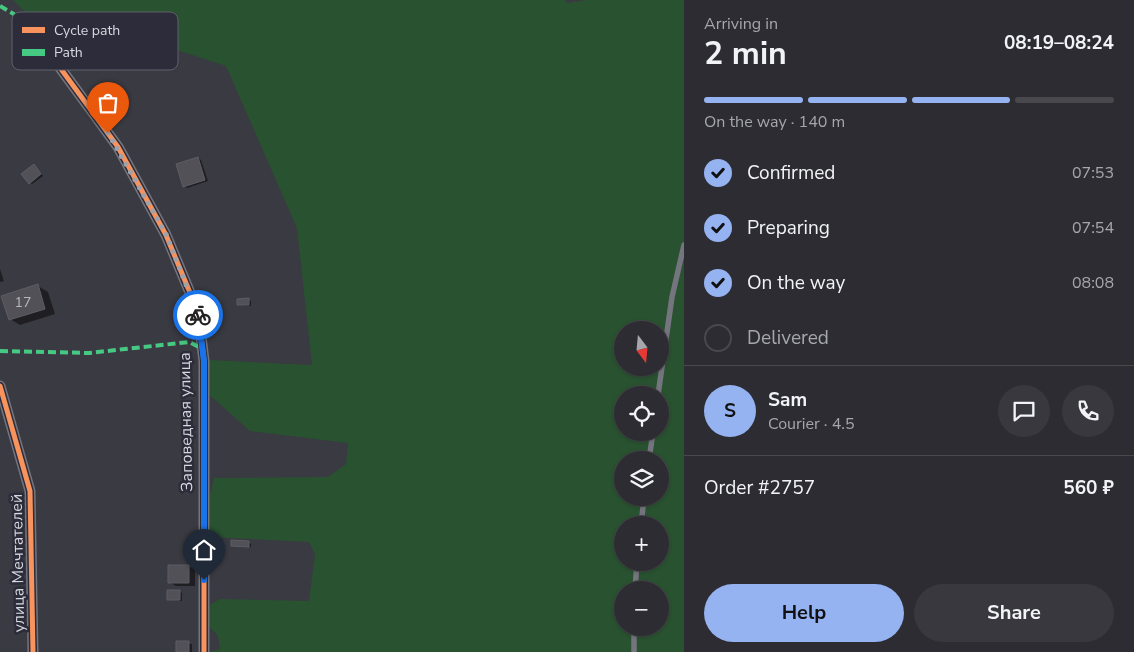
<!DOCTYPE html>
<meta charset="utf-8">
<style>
:root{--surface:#2c2c32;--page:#38383e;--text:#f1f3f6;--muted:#a6a7ac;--line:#48484d;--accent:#95b2f1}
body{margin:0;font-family:"Nunito Sans",sans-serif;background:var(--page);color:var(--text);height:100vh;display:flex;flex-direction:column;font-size:19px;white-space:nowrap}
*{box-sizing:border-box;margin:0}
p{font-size:16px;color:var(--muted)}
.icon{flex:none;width:28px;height:28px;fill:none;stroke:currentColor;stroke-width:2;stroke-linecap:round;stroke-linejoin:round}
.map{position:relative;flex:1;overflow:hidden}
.details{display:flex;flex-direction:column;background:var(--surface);width:450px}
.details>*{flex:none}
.needle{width:32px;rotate:164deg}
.tools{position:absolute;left:614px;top:321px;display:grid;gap:10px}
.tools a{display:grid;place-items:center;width:55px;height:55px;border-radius:50%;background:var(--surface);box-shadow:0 1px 4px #0004,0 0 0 1px var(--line);font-size:25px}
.pin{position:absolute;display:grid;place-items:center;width:42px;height:42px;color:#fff;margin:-51px -21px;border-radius:50% 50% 50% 0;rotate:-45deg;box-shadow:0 0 5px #0007}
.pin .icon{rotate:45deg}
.courier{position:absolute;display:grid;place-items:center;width:50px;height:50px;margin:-25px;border:4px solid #1a73e8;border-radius:50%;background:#fff;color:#222;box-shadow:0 1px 6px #0007}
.headline em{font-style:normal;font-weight:700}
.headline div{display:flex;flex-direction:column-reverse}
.headline{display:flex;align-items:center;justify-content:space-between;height:85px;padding:0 20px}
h1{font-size:32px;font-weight:700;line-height:38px}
.bar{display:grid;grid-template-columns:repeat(4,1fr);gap:8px 5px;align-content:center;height:60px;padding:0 20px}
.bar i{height:6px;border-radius:4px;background:var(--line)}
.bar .selected{background:var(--accent)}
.bar p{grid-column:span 4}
.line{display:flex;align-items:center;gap:12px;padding:0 20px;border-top:1px solid var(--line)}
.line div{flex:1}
.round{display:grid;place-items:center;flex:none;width:52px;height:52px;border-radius:26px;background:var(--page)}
ol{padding:0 20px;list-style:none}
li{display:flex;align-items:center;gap:15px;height:55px}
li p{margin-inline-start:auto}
li .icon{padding:5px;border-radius:50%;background:var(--accent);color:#111;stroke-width:4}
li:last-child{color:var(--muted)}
li i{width:28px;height:28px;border:2px solid var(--line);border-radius:50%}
.cta{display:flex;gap:10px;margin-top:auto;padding:10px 20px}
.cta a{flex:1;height:58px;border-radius:30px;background:var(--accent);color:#111;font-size:20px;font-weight:700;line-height:58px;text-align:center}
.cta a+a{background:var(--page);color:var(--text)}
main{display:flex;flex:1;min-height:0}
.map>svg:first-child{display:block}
</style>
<main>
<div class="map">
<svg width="684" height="652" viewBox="0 0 684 652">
<rect width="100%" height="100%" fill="#3a3a42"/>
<!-- green -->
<path fill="#295230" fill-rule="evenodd" d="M13,0h552l2,3 19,-3h98v652h-474l10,-3 -2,-13 -10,-11 -2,-18 14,-8 89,2 6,-47 -6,-12 -99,-5v-42l4,-17 114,-1 18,-13 2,-21 -98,-12 -46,-41 4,-30 104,5 -15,-137 -71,-162 -92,-30 -97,-12zM622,330h38v38h-38zM622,395h38v37h-38zM622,460h38v38h-38zM622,525h38v37h-38zM622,590h38v38h-38z"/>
<!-- shadow -->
<path fill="#0007" d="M198,158l3,2 7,21 -21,7 -3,-2z
M34,166l9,10 -11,8 -2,-1z
M0,269l4,12 -4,1z
M38,286l10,6 7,22 -35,11 -10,-6z
M248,300l3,1v5l-12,-1z
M248,542l3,2v3l-19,-2z
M189,566l6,4v16h-19l-7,-4z
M179,591l3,2v8l-14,-2z
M178,642l14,2v8h-13z"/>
<!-- building -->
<path fill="#525158" stroke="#5d5d65" d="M198,157l7,23 -22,7 -7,-23z
M34,164l7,10 -12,10 -8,-10z
M38,284l7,25 -36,11 -8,-24z
M249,298v7h-12v-6z
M231,540l18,1v6l-18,-1z
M168,565h21v18h-21z
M167,590h13v10h-13z
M176,641h13v11h-13z"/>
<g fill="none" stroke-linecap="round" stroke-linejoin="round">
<!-- lane -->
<path stroke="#75757f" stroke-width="5.5" d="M658,395l14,-98 12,-52
M649,460l4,-28
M641,525l3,-27
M635,590l2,-28
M634,652v-24"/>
<!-- street -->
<path stroke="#75757f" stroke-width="11" d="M34,26l8,17 76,104 48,88 32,77 6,49v291
M0,386l30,105 3,161"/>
<!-- quiet -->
<path stroke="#46c982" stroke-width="4" stroke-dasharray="8 4" stroke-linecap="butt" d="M0,6l34,20
M0,351l89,2 100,-11 12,6"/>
<defs>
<path id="cycleway" d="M34,26l8,17 76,104 48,88 32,77 6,49v291
M0,386l30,105 3,161"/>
</defs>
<!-- cycleway casing -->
<use href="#cycleway" stroke="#2c2c3a" stroke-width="8"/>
<!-- cycleway -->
<use href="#cycleway" stroke="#f8935d" stroke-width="5"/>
</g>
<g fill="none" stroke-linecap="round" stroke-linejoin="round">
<!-- done -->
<path stroke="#a1a1a9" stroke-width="5" stroke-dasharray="0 9" d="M108,133l58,101 32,81"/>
<!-- route -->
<path stroke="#1a73e8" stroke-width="6" d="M198,315l6,46v219"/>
</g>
<g text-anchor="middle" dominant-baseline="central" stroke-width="5" stroke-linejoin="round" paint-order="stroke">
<!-- number labels -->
<g font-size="14" fill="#b6b6bf">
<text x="23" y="302">17</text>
</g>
<!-- street labels -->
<g font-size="16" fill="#d8d8e1" stroke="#2c2c3a">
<text transform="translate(186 422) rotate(-91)">Заповедная улица</text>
<text transform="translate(18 563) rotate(-91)">улица Мечтателей</text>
</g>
</g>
<!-- legend -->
<rect x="12" y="12" width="166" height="58" rx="8" fill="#2c2c3a" stroke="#60606c" stroke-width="1"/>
<rect x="22" y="27" width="23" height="6" fill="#f8935d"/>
<rect x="22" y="49" width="23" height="7" fill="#46c982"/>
<g font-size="14" fill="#d8d8e1">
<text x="54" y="35">Cycle path</text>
<text x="54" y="57">Path</text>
</g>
</svg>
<div class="tools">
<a><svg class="needle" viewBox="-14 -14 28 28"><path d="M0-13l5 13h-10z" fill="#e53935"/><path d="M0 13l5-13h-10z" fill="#a6a7ac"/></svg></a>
<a><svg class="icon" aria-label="locate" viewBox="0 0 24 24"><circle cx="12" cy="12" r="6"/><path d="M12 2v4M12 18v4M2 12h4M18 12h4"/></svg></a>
<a><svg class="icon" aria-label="layers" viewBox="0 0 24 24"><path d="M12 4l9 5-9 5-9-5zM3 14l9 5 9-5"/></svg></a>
<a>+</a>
<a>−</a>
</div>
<div class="pin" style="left:108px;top:133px;background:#ea580c"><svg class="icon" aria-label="bag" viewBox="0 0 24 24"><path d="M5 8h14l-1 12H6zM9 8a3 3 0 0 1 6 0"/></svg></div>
<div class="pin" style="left:204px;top:580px;background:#1f2937"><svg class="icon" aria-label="home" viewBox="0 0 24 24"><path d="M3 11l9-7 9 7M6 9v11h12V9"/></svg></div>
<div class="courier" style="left:198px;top:315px"><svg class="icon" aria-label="bike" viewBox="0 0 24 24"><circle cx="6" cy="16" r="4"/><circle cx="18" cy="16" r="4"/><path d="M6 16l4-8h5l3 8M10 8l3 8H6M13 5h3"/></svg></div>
</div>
<section class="details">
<div class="headline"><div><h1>2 min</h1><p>Arriving in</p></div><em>08:19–08:24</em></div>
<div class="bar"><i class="selected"></i><i class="selected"></i><i class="selected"></i><i></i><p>On the way · 140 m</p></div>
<ol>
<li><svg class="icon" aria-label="check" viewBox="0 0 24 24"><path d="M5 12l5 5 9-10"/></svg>Confirmed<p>07:53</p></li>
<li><svg class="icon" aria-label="check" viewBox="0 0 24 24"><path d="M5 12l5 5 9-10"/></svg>Preparing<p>07:54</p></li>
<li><svg class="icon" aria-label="check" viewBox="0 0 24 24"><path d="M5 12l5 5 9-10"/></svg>On the way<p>08:08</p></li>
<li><i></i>Delivered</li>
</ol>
<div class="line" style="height:90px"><b class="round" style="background:var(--accent);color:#111">S</b><div><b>Sam</b><p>Courier · 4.5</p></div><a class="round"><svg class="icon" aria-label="chat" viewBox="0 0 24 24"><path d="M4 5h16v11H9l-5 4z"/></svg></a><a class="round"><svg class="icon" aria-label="phone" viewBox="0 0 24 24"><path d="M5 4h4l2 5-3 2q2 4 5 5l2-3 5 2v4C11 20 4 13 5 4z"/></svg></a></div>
<div class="line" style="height:65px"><div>Order #2757</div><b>560 ₽</b></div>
<div class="cta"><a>Help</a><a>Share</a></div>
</section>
</main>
